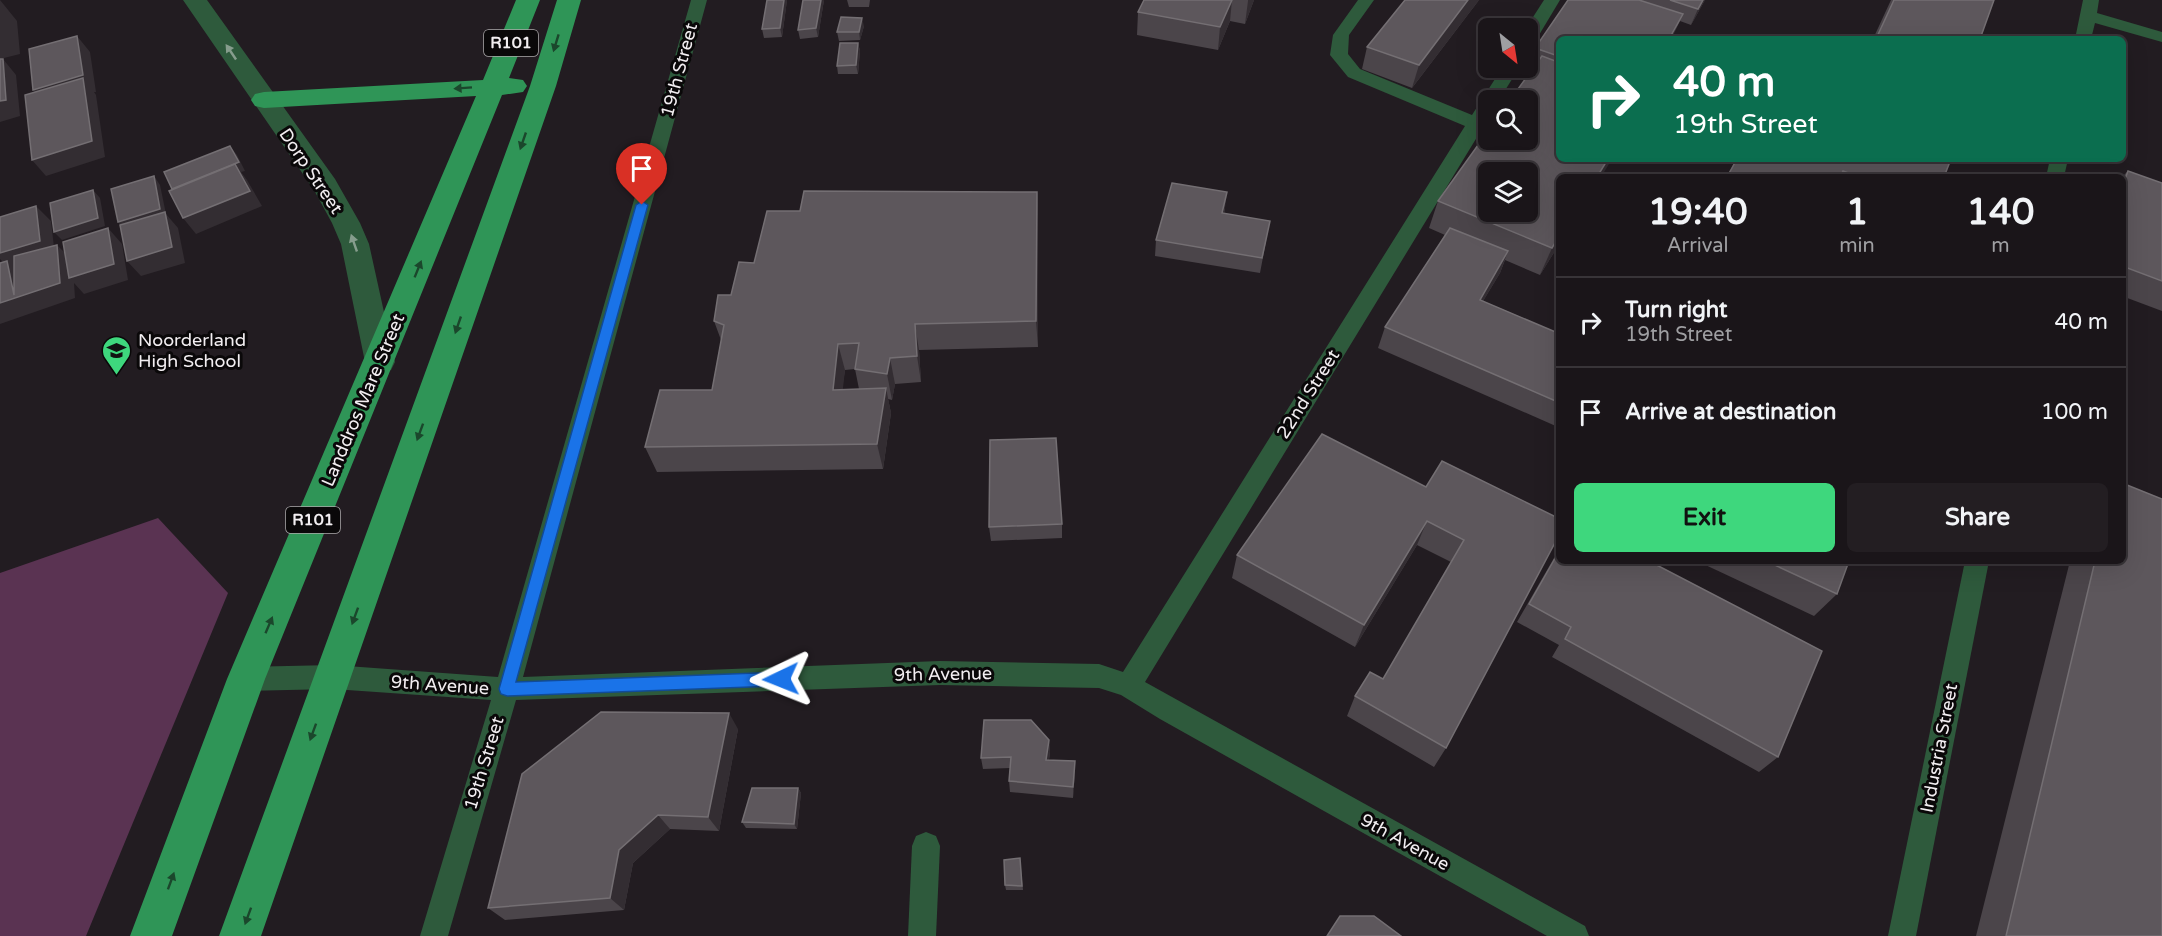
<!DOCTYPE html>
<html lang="en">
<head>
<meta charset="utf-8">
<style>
  :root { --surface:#1a1519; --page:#231e22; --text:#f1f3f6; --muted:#9f9fa2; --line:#383438; --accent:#3ed77d }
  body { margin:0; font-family:"Varela Round",sans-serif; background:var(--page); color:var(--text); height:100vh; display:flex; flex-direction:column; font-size:22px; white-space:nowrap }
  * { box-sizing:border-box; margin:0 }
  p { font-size:20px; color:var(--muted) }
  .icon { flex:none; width:33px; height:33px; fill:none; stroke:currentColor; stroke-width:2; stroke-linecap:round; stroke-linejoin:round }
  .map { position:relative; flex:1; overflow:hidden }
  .details { position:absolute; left:1556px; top:174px; width:570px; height:390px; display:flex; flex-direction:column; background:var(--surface); border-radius:9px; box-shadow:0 6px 24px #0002,0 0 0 2px var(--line) }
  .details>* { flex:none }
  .guide { position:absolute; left:1556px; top:36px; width:570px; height:126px; border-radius:9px; box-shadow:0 6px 24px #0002,0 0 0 2px var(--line); background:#0b6e4f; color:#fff; overflow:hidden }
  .needle { width:39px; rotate:150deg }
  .buttons { position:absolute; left:1478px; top:18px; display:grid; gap:12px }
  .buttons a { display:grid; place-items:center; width:60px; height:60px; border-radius:9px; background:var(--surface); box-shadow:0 6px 24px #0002,0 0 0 2px var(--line); font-size:30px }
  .pin { position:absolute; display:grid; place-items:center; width:51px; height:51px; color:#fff; margin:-62px -26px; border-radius:50% 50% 50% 0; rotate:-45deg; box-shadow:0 0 6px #0007 }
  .pin .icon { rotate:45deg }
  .me { position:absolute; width:66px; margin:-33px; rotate:268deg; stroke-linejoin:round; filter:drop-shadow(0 0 4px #0008) }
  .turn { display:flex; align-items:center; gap:21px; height:126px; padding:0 18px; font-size:27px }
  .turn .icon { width:78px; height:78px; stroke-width:2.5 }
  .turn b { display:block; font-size:42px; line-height:51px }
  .eta { display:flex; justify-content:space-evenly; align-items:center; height:102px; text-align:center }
  .eta b { font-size:36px; font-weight:700; line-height:42px }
  .action { display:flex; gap:12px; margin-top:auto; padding:12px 18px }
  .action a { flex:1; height:69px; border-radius:9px; background:var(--accent); color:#111; font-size:24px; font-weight:700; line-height:69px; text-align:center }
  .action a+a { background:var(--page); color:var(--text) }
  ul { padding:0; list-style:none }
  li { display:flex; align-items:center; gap:18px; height:90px; padding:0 18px; border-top:2px solid var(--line) }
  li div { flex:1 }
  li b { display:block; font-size:22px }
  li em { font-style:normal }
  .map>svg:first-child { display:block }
</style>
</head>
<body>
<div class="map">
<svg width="2162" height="936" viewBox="0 0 2162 936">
  <rect width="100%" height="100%" fill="#221c21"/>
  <path fill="#5a3352" d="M158 518 228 593 86 936H0V573Z"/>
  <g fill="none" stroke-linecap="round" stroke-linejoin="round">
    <g fill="#2e5a3c" fill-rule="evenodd">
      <path d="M691 0H707L523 677 940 661 1099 664 1123 672 1465 126 1348 77 1330 55 1333 35 1358 0H1374L1349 35 1348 54 1360 69 1472 115 1502 68H1519L1499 100H1488V119L1485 124 1145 682 1585 926 1589 936H1547L1160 719 1121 695 1099 688 940 685 516 700 448 936H420L491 700 333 689 246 691 237 687 233 679 237 671 246 667 333 665 498 677Z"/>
      <path d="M1544 0H1560L1533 45 1527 46 1526 28Z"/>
      <path d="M2083 0H2099L2097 13 2162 32V42L2095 23 2091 39H2075Z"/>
      <path d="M2050 159H2068L2064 177H2046Z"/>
      <path d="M1965 561H1989L1916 936H1888Z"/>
      <path d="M926 832 936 836 940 846 936 936H908L912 846 916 836Z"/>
    </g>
    <path fill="#2e5a3c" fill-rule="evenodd" d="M183 0H207L335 179 360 223 369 244 395 362 391 370 380 374 369 370 365 362 341 244 332 223 314 190Z"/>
    <g fill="#2f9557" fill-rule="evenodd">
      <path d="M516 0H540L509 78 523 80 527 86 523 92 502 95 265 679 172 936H130L227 679 476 96 264 108 255 106 251 100 255 94 264 92 483 80Z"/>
      <path d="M557 0H581L556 86 261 936H219L530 86Z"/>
    </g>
  </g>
  <g fill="#4b454a" fill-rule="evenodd">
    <path d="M767 0H787L782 37 764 38 762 29Z"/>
    <path d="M824 0 818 37 800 39 798 30Z"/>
    <path d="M847 0H870L869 7H849Z"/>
    <path d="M1144 0H1254L1245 24 1230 21 1218 50 1137 35 1138 12Z"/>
    <path d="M1479 0 1412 88 1362 69 1367 47Z"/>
    <path d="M1568 0H1705L1691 25 1680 21 1671 39H1558V246L1540 275 1505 260 1500 273 1483 301 1558 333V427L1378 348 1385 327 1445 235 1429 228 1438 201 1531 72 1527 70 1535 48Z"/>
    <path d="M1891 0H1994L1980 39H1873Z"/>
    <path d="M864 26 860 40 839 41 837 32Z"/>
    <path d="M858 43 860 51 858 74H838L837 66Z"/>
    <path d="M1736 159H1951L1944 177H1727Z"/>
    <path d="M2128 171 2162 183V311L2122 296V177Z"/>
    <path d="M1037 192 1038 219V347L919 350 921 382 895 384 892 400 888 399 891 413 883 469 657 472 645 447 712 390 721 340 714 321 731 295 754 263 800 211ZM855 369 859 389H842L845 370Z"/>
    <path d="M1225 208 1224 214 1267 236 1260 273 1155 256 1156 240Z"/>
    <path d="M1426 487 1558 518 1446 748 1434 767 1347 716 1355 696 1383 679 1451 562 1417 545 1355 647 1232 578 1237 555Z"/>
    <path d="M1062 524V538L991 541 989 527Z"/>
    <path d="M1558 551V561L1778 757 1759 772 1552 657 1559 645 1517 622Z"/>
    <path d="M1697 561H1849L1837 594 1814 616Z"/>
    <path d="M2070 561H2122L2162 936H1976Z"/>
    <path d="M738 729 719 831 670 829 633 863 624 910 505 920 488 908Z"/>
    <path d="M1049 740 1050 752 1049 760 1075 761V772L1073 798 1010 792 1009 781 1010 768 983 769 981 758Z"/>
    <path d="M798 788 801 793 797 829 746 828 742 822Z"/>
    <path d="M1020 858 1023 890H1006L1005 885Z"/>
  </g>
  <g fill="#332d32">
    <path d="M0 0 17 21 20 54 0 59Z"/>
    <path d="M784 0H787L782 37 780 28Z"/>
    <path d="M821 0H824L818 37 816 28Z"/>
    <path d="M1232 0 1230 21 1218 50 1220 27Z"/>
    <path d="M1248 0H1254L1245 24 1248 1Z"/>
    <path d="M1468 0H1479L1412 88 1419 65Z"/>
    <path d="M1703 0H1705L1691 25 1698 9Z"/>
    <path d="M1683 14 1671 39H1669Z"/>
    <path d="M862 18 864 26 860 40 859 32Z"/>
    <path d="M77 36 90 52 96 92H94L96 95 105 157 46 176 32 160 47 106 33 90Z"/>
    <path d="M858 43 860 51 858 74 856 65Z"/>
    <path d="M3 59 16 75 20 116 0 122V101Z"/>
    <path d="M230 146 237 155 245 171 241 172 247 180 262 206 196 234 183 218 178 197 172 189Z"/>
    <path d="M1608 159H1612L1601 177H1597Z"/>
    <path d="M154 176 160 185 166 214 178 228 185 263 141 276 127 261 125 231 118 222Z"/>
    <path d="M93 190 100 198 105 226 62 240 54 232Z"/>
    <path d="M1037 192 1038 219V347L1036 321Z"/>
    <path d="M1227 192 1225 208 1220 229 1222 213Z"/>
    <path d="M36 206 51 221 55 256 57 245 72 260 108 228 122 244 128 280 84 294 74 283 75 298 0 324V303L14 295 8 267 0 259V253Z"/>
    <path d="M1558 238V246L1540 275 1552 248Z"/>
    <path d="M1508 251 1500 273 1471 321 1480 300Z"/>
    <path d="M915 324 919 350 921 382 917 356Z"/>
    <path d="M838 344 845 370 840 415 833 390Z"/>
    <path d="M890 358 895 384 892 400 887 374Z"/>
    <path d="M886 388 891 413 883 469 877 444Z"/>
    <path d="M1427 521 1417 545 1355 647 1364 625Z"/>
    <path d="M729 713 738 729 719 831 708 817Z"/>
    <path d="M1049 740 1050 752 1047 771 1046 760Z"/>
    <path d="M1075 761V772L1073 798V787Z"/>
    <path d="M798 788 801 793 797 829 794 824Z"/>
    <path d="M658 815 670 829 633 863 624 910 610 898 619 850Z"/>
  </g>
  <g fill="#5d575c" stroke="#746f73" stroke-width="1.5" fill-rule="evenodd">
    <path d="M767 0H784L780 28 762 29Z"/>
    <path d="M803 0H821L816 28 798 30Z"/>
    <path d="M1144 0H1232L1220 27 1138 12Z"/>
    <path d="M1405 0H1468L1419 65 1367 47Z"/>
    <path d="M1568 0H1639L1683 14 1669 39H1558V56L1535 48Z"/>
    <path d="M1670 0H1703L1698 9Z"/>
    <path d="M1894 0H1994L1980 39H1876Z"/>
    <path d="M841 17 862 18 859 32H837Z"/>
    <path d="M77 36 83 75 33 90 29 49Z"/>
    <path d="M840 43H858L856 65 837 66Z"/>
    <path d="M1542 56 1558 62V159H1608L1597 177H1558V238L1552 248 1438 201 1488 131V140H1527V100H1510ZM1488 172H1527V212H1488Z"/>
    <path d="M0 59H3L6 100 0 101Z"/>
    <path d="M83 78 92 141 32 160 25 95Z"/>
    <path d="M230 146 239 162 172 189 164 172Z"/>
    <path d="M1737 159H1951L1944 177H1859L1843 171 1840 177H1727Z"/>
    <path d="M235 164 250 191 183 218 169 191Z"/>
    <path d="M2128 171 2162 183V281L2122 266V187Z"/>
    <path d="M154 176 160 209 118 222 111 189Z"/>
    <path d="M1172 183 1227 192 1222 213 1270 221 1262 258 1156 240Z"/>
    <path d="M93 190 98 218 54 232 50 203Z"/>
    <path d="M804 191 1037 192 1036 321 915 324 917 356 890 358 887 374 855 369 859 343 838 344 833 390 886 388 877 444 645 447 660 390H712L724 325 714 321 718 295H731L739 262 754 263 767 211H800Z"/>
    <path d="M36 206 40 241 0 253V217Z"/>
    <path d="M165 212 172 247 127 261 120 225Z"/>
    <path d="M108 228 114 264 69 278 63 242Z"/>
    <path d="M1450 228 1508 251 1480 300 1558 333V402L1385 327Z"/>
    <path d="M57 245 60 283 0 303V263L7 261 14 295V256Z"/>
    <path d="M1322 434 1426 487 1442 461 1558 518V537L1446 748 1355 696 1370 672 1383 679 1464 540 1427 521 1364 625 1237 555Z"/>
    <path d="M1056 438 1062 524 989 527 990 440Z"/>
    <path d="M2122 483 2162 499V936H2006L2095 561H2122Z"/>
    <path d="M1558 553V561H1649L1822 651 1778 757 1565 639 1571 627 1529 604Z"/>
    <path d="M1766 561H1849L1837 594Z"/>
    <path d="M601 712 729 713 708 817 658 815 619 850 610 898 488 908 522 774Z"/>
    <path d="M984 720H1031L1049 740 1046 760 1075 761 1073 787 1009 781 1011 757 981 758Z"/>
    <path d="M752 788H798L794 824 742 822Z"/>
    <path d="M1020 858 1022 886 1005 885 1004 860Z"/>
    <path d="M1340 916H1374L1401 936H1327Z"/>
  </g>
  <defs><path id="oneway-solid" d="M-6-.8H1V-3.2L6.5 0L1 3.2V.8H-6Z" transform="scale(1.5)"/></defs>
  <g fill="#1b472c">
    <use href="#oneway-solid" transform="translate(556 43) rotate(107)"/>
    <use href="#oneway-solid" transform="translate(463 88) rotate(176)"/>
    <use href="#oneway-solid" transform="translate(523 141) rotate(109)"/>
    <use href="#oneway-solid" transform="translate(418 269) rotate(-68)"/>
    <use href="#oneway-solid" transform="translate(458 325) rotate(109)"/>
    <use href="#oneway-solid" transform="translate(420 432) rotate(110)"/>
    <use href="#oneway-solid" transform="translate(355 616) rotate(110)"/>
    <use href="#oneway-solid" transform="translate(269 625) rotate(-67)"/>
    <use href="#oneway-solid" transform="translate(313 732) rotate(110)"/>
    <use href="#oneway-solid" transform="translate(171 881) rotate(-70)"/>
    <use href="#oneway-solid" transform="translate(248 916) rotate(110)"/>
  </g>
  <g fill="#869d8d">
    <use href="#oneway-solid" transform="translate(231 52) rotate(-124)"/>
    <use href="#oneway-solid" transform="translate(354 243) rotate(-109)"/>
  </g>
  <path fill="#1a73e8" stroke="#114b97" stroke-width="1.5" d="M642 201 648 205 516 682 781 672 786 674 788 679 786 684 781 686 507 696 501 694 499 689 636 205Z"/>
  <defs>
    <symbol id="school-pin" viewBox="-11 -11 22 30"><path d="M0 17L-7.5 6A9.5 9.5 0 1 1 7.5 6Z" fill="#3ed77d" stroke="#0a0809"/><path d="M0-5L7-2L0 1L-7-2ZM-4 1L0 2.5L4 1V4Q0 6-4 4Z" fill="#111"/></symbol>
  </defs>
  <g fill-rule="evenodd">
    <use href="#school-pin" x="100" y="334" width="33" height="45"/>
  </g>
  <g text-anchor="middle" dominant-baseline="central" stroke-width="6" stroke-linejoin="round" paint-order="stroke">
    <g fill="#0a0809" stroke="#aca9ab" stroke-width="1.5">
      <rect x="484" y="30" width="54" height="26" rx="4.5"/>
      <rect x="286" y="507" width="54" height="26" rx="4.5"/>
    </g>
    <g font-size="16" font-weight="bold" fill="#f2eef1">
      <text x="511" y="43">R101</text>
      <text x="313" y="520">R101</text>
    </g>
    <g font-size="18" fill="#f2eef1" stroke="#0a0809">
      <text transform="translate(679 70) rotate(-75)">19th Street</text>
      <text transform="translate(311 171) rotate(56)">Dorp Street</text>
      <text transform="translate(1308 394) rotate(-58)">22nd Street</text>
      <text transform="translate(363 400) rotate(-67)">Landdros Mare Street</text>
      <text transform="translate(943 674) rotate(-1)">9th Avenue</text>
      <text transform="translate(440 685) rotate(4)">9th Avenue</text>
      <text transform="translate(1939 748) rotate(-79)">Industria Street</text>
      <text transform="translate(484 763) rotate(-73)">19th Street</text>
      <text transform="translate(1405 842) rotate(29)">9th Avenue</text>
    </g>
    <g font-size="18" fill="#f2eef1" stroke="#0a0809" text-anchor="start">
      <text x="138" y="340">Noorderland<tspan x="138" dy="21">High School</tspan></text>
    </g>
  </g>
</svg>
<div class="buttons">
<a><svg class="needle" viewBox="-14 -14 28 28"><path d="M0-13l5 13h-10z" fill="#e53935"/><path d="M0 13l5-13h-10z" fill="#9f9fa2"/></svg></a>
<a><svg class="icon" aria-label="search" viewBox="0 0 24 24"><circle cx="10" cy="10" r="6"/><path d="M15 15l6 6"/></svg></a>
<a><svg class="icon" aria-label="layers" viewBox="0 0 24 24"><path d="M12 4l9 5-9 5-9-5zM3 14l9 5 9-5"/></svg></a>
</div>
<div class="pin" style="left:642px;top:205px;background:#d93025"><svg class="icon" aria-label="arrive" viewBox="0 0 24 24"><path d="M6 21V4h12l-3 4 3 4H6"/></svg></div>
<svg class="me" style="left:781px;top:679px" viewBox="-20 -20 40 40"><path d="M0-17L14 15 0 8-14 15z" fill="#1a73e8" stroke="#fff" stroke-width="4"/></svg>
<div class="guide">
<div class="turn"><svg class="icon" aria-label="right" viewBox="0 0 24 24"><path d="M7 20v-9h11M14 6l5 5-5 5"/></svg><div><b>40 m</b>19th Street</div></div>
</div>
<section class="details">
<div class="eta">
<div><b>19:40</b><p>Arrival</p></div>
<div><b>1</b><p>min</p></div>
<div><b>140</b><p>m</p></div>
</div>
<ul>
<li><svg class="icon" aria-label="right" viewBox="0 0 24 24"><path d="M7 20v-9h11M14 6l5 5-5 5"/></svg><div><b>Turn right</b><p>19th Street</p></div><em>40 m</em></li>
<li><svg class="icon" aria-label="arrive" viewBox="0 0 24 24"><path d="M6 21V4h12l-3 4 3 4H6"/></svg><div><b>Arrive at destination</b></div><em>100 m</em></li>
</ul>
<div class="action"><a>Exit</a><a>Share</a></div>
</section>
</div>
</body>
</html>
